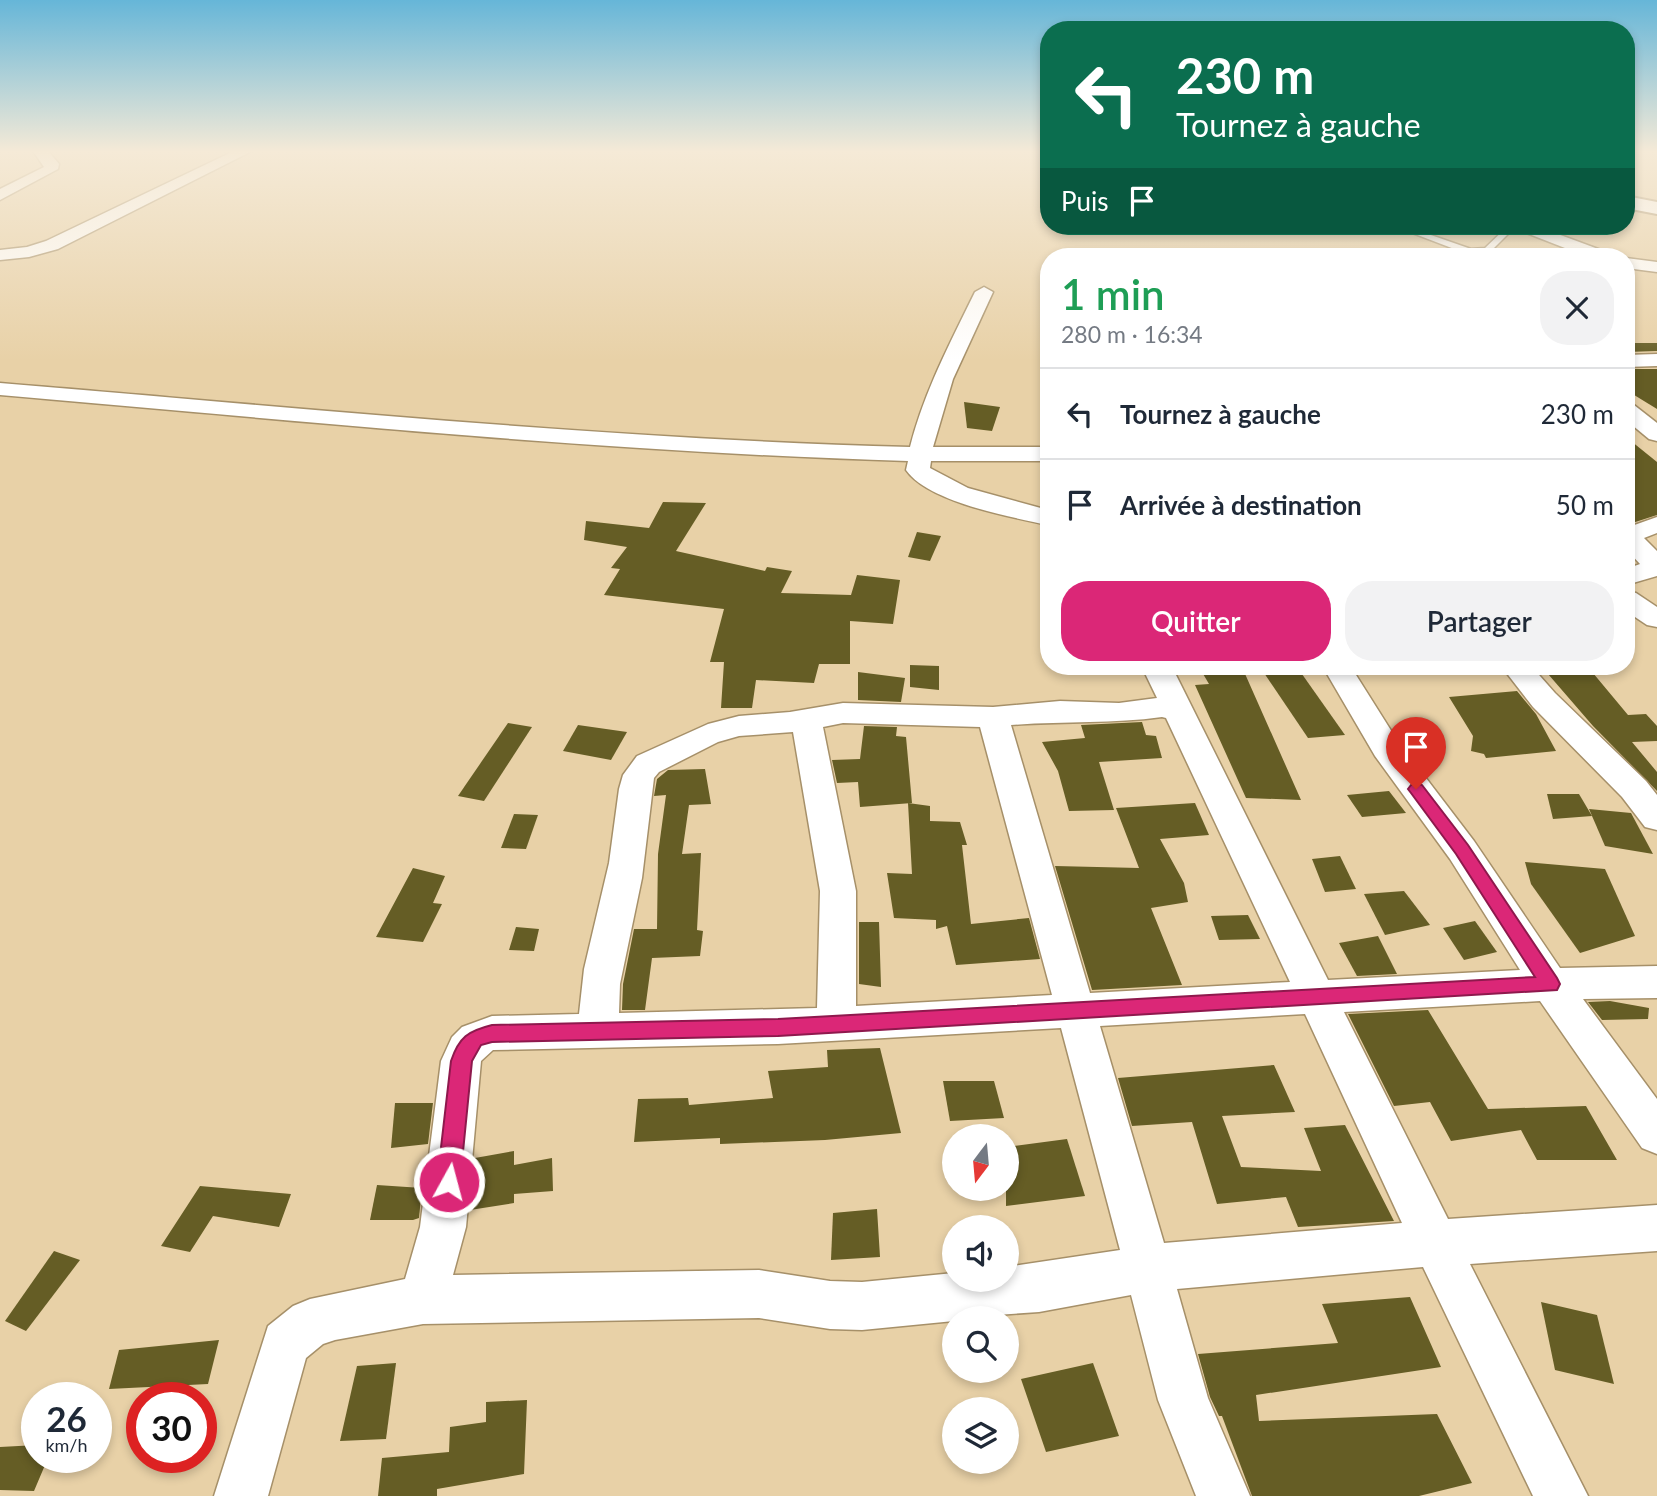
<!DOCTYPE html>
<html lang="fr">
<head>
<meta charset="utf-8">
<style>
  :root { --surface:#fff; --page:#f2f2f3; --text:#1f2937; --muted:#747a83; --line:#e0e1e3; --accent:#db2777 }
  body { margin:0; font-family:Lato,sans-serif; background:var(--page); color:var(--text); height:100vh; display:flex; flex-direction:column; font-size:26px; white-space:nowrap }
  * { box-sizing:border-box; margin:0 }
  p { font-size:23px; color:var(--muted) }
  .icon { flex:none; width:38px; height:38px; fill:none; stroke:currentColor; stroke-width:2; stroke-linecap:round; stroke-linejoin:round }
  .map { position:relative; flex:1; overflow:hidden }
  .panel { position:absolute; left:1040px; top:248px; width:595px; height:427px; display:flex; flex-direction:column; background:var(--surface); border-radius:28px; box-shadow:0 4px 10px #0003 }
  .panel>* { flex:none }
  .hud { position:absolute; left:1040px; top:21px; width:595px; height:214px; border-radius:28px; box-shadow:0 4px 10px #0003; background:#0b6e4f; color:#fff; overflow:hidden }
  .needle { width:46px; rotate:196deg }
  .fabs { position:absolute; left:942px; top:1124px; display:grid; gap:14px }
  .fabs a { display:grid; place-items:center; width:77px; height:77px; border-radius:50%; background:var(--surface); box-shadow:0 4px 10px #0003; font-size:35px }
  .speed { position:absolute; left:21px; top:1382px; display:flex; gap:14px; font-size:35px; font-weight:700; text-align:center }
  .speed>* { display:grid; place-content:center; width:91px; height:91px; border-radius:50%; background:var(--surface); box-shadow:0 4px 10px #0003; line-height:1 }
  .speed small { font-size:18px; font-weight:400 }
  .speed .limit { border:10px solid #d22; background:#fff; color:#111 }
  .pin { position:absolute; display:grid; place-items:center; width:60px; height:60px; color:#fff; margin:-72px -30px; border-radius:50% 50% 50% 0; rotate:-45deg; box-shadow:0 0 7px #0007 }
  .pin .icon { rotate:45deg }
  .me { position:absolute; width:77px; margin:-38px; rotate:7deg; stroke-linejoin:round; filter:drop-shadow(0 0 5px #0008) }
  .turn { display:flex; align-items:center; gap:24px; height:147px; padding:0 21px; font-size:32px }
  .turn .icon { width:91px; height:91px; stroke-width:2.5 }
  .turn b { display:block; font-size:49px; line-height:60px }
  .then { display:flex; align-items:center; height:66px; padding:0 21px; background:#0003; gap:14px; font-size:26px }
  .round { display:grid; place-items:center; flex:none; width:74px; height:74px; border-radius:28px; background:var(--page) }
  .head { display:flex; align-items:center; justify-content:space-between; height:119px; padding:0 21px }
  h1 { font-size:42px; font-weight:600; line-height:52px; color:#1e9e55 }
  .button { display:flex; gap:14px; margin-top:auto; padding:14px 21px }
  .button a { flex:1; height:80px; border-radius:28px; background:var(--accent); color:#fff; font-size:28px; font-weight:600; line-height:80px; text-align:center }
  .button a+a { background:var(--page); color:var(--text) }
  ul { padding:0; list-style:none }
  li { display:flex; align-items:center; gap:21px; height:91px; padding:0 21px; border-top:2px solid var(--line) }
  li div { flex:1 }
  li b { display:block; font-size:26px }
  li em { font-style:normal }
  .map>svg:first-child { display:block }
</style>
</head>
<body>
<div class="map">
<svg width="1657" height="1496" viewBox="0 0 1657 1496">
  <rect width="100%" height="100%" fill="#e8d1a7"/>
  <g fill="#655d25">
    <path d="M1626 343H1657V351L1626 352Z"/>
    <path d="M1626 369H1657V409L1626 390Z"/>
    <path d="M964 402 1000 407 992 431 967 428Z"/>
    <path d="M1626 437 1657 462V515L1626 525Z"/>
    <path d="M663 502 706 503 676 551 765 571 767 567 792 571 781 593 851 595 857 575 900 580 893 624 850 621V664H819L814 683 756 680 752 708H721L724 662H710L724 609 604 595 620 569 611 568 627 547 584 540 586 521 649 528Z"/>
    <path d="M917 532 941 536 930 561 908 557Z"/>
    <path d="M910 665 939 666V690L910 687Z"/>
    <path d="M1199 667H1242L1301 800 1246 798 1195 685 1209 684Z"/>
    <path d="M1260 667H1297L1345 735 1308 738Z"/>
    <path d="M1542 667H1588L1628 715 1646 714 1657 726V741L1632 742 1657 772V791L1593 726Z"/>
    <path d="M858 672 905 678 901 702 858 700Z"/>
    <path d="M1517 691 1536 714 1556 751 1486 758 1484 754 1471 751 1473 736 1449 697Z"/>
    <path d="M1142 722 1146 735 1156 736 1162 758 1099 762 1114 810 1069 811 1058 771 1042 742 1085 738 1081 725Z"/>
    <path d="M508 723 532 727 484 801 458 796Z"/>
    <path d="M578 725 627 732 611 760 563 751Z"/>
    <path d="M864 726 897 727 896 736 906 737 912 803 860 807 858 782 837 783 832 760 860 759Z"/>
    <path d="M705 769 711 804 689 805 682 854 701 853 697 930 703 931 700 956 652 958 645 1010H622L623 984 634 929H657L658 854 666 795 654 796 657 779 668 770Z"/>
    <path d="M1389 791 1406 813 1362 817 1347 795Z"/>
    <path d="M1547 794H1579L1592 816 1553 819Z"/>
    <path d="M908 803 930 806V821L960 822 967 845H962L971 924 1029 918 1040 959 956 965 947 926 936 929V920L894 918 887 873 912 874Z"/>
    <path d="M1195 803 1209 835 1160 839 1184 883 1188 902 1151 908 1182 985 1092 990 1055 866 1139 868 1116 808Z"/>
    <path d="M1589 809 1631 813 1653 854 1605 846Z"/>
    <path d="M514 814 538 815 526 849 501 848Z"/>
    <path d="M1340 856 1356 889 1325 892 1312 859Z"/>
    <path d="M1525 862 1605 869 1635 936 1580 953 1531 884Z"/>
    <path d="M413 868 445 876 433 903 442 904 423 942 376 937Z"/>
    <path d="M1404 891 1430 925 1385 935 1364 894Z"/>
    <path d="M1248 915 1260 939 1219 940 1211 916Z"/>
    <path d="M1475 921 1497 952 1464 960 1443 928Z"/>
    <path d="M859 922H879L881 987 859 984Z"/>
    <path d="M516 927 539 929 534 951 509 950Z"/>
    <path d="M1378 936 1397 974 1357 976 1339 943Z"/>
    <path d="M1610 1001 1649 1008 1648 1019 1602 1020 1588 1002Z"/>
    <path d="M1428 1010 1488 1109 1586 1106 1617 1160H1537L1521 1130 1451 1141 1430 1102 1394 1106 1348 1014Z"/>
    <path d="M880 1048 901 1133 825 1140 720 1144V1138L634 1142 638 1099 688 1098 689 1105 773 1098 768 1071 828 1067 827 1050Z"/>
    <path d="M1274 1065 1295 1112 1222 1116 1241 1167 1321 1171 1304 1128 1345 1125 1394 1221 1298 1227 1286 1197 1217 1204 1192 1122 1132 1126 1118 1078Z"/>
    <path d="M943 1081H994L1004 1118 950 1121Z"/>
    <path d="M395 1103H433L428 1144 391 1148Z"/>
    <path d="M1067 1139 1085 1196 1006 1206V1147Z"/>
    <path d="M514 1151V1165L552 1158 553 1191 514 1194V1203L470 1210 475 1158Z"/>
    <path d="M377 1185 422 1188 419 1218 413 1220H370Z"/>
    <path d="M200 1186 291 1194 279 1227 213 1216 190 1252 161 1246Z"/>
    <path d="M877 1209 880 1257 831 1260 833 1213Z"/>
    <path d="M54 1251 80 1260 26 1331 5 1321Z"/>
    <path d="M1410 1297 1441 1367 1256 1395 1259 1421 1437 1414 1472 1483 1419 1496H1252L1222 1416H1219L1210 1397 1198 1354 1338 1343 1322 1304Z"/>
    <path d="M1541 1302 1597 1315 1614 1384 1555 1370Z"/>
    <path d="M219 1340 208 1384 109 1389 119 1350Z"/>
    <path d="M396 1363 386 1439 340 1441 357 1366Z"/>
    <path d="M1093 1363 1119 1436 1046 1452 1021 1379Z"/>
    <path d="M527 1400 524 1474 437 1489V1496H378L382 1458 449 1452 450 1427 486 1422V1402Z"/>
    <path d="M37 1445V1458H48L34 1491 0 1490V1447Z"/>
  </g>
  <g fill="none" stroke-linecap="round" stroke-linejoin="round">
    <defs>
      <g id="service">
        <path d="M1309 226H1323L1312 229Z"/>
        <path d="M1394 226H1405L1471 249 1485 248 1508 226H1516L1490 252 1470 255Z"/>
      </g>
      <g id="minor">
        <path d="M33 151H48L59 164 58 169 0 200V189L44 167Z"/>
        <path d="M234 151H252L58 249 29 257 0 260V250L27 247 46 241Z"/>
        <path d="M1514 226H1536L1609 253 1611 257H1588L1516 229Z"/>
        <path d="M1626 258 1657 262V272L1626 268Z"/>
        <path d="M984 287 993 292 953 379 933 447H1048V461H931L930 468 968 488 1048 510V525C1011 517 928 502 906 470L908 461C604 452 303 421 0 395V383C303 408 606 439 910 447 924 392 950 343 975 292Z"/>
        <path d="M1657 354V366L1626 367V355Z"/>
        <path d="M1626 404 1634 405 1657 423V441L1649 439 1626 420Z"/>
        <path d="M1657 517V533L1644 538 1657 551V576L1626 585V569L1640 564 1626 549V528Z"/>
        <path d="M1626 591 1636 593 1657 607V627L1647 625 1626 611Z"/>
        <path d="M1142 667H1172L1328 980 1520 970 1450 859 1375 756 1323 667H1351L1397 740 1474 841 1560 968 1657 966V998L1583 999 1657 1099V1154L1642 1148 1540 1001 1344 1012 1448 1219 1657 1205V1251L1470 1264 1588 1496H1533L1423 1267 1177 1289 1208 1398 1250 1496H1196L1158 1400 1131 1295 1039 1312 954 1318V1321L862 1330 830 1329 759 1318 423 1324 335 1340 323 1344 306 1358 268 1496H214L268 1326 293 1306 310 1299 405 1279 420 1227 441 1061 452 1037 462 1027 492 1016 579 1014 584 969 609 863 619 789 623 775 637 756 708 724 739 716 790 712 843 703 993 707 1060 701 1119 703 1157 698ZM1162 717 1166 718 1290 982 1090 993 1011 725C1062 721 1112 724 1162 717ZM843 723 980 727 1052 995 856 1006V891L823 727ZM793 732 820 891 817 1008 619 1013 620 984 642 878 654 778 659 772 718 742 739 736ZM1305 1014 1402 1223 1164 1243 1100 1026ZM1061 1028 1120 1250 1006 1267V1279H954V1273L862 1282 830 1281 759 1270 453 1275 466 1227 481 1061 493 1050 778 1044Z"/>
        <path d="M1502 667H1532L1555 693 1646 781 1657 795V830L1645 827 1622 797 1533 707Z"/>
      </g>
      <path id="trunk" d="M1626 196 1657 202V214L1626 208Z"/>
    </defs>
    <use href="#service" stroke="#a69069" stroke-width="3"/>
    <use href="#minor" stroke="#a69069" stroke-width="3"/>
    <use href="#trunk" stroke="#a69069" stroke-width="4"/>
    <use href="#service" fill="#fff" fill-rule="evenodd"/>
    <use href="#minor" fill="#fff" fill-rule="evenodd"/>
    <use href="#trunk" fill="#fff" fill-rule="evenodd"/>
  </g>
  <linearGradient id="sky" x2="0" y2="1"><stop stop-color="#66b6d8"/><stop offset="0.42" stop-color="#f5ead7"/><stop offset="1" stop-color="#f5ead7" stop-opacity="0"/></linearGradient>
  <rect width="1657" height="361" fill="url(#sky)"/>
  <path fill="#db2777" stroke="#8e194d" stroke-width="2" d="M1416 783 1422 785 1468 845 1557 978 1560 984 1557 990 778 1036 492 1042 481 1045 472 1061 460 1182 456 1190 449 1193 441 1190 437 1182 451 1061C459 1037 468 1031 492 1025L778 1019 1535 977 1456 854 1411 793 1408 789 1411 785Z"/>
</svg>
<div class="fabs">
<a><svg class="needle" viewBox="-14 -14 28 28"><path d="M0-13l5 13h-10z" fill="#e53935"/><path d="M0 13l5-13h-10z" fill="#747a83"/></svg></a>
<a><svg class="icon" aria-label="sound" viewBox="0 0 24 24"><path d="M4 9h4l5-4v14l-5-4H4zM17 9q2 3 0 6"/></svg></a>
<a><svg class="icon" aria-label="search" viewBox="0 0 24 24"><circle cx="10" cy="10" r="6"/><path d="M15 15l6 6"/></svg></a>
<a><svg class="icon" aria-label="layers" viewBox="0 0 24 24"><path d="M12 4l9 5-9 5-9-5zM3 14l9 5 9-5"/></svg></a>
</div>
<div class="speed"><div>26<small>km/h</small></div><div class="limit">30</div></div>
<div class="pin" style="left:1416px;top:789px;background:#d93025"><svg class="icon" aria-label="arrive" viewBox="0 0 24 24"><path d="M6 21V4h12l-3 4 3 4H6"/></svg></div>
<svg class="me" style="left:449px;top:1182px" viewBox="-20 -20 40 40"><circle r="17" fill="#db2777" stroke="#fff" stroke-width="3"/><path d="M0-11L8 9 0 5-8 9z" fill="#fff"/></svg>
<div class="hud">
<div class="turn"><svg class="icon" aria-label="left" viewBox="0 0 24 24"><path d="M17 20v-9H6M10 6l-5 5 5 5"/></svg><div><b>230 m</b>Tournez à gauche</div></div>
<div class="then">Puis<svg class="icon" aria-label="arrive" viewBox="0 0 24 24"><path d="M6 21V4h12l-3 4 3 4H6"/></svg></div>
</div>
<section class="panel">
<div class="head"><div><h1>1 min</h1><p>280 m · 16:34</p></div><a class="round"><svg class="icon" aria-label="close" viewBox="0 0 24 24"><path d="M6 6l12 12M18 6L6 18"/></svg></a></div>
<ul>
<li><svg class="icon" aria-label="left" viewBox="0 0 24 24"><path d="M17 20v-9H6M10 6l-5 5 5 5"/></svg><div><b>Tournez à gauche</b></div><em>230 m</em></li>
<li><svg class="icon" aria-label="arrive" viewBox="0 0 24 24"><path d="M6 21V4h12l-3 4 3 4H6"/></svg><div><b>Arrivée à destination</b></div><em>50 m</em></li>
</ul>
<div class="button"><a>Quitter</a><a>Partager</a></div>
</section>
</div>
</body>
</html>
